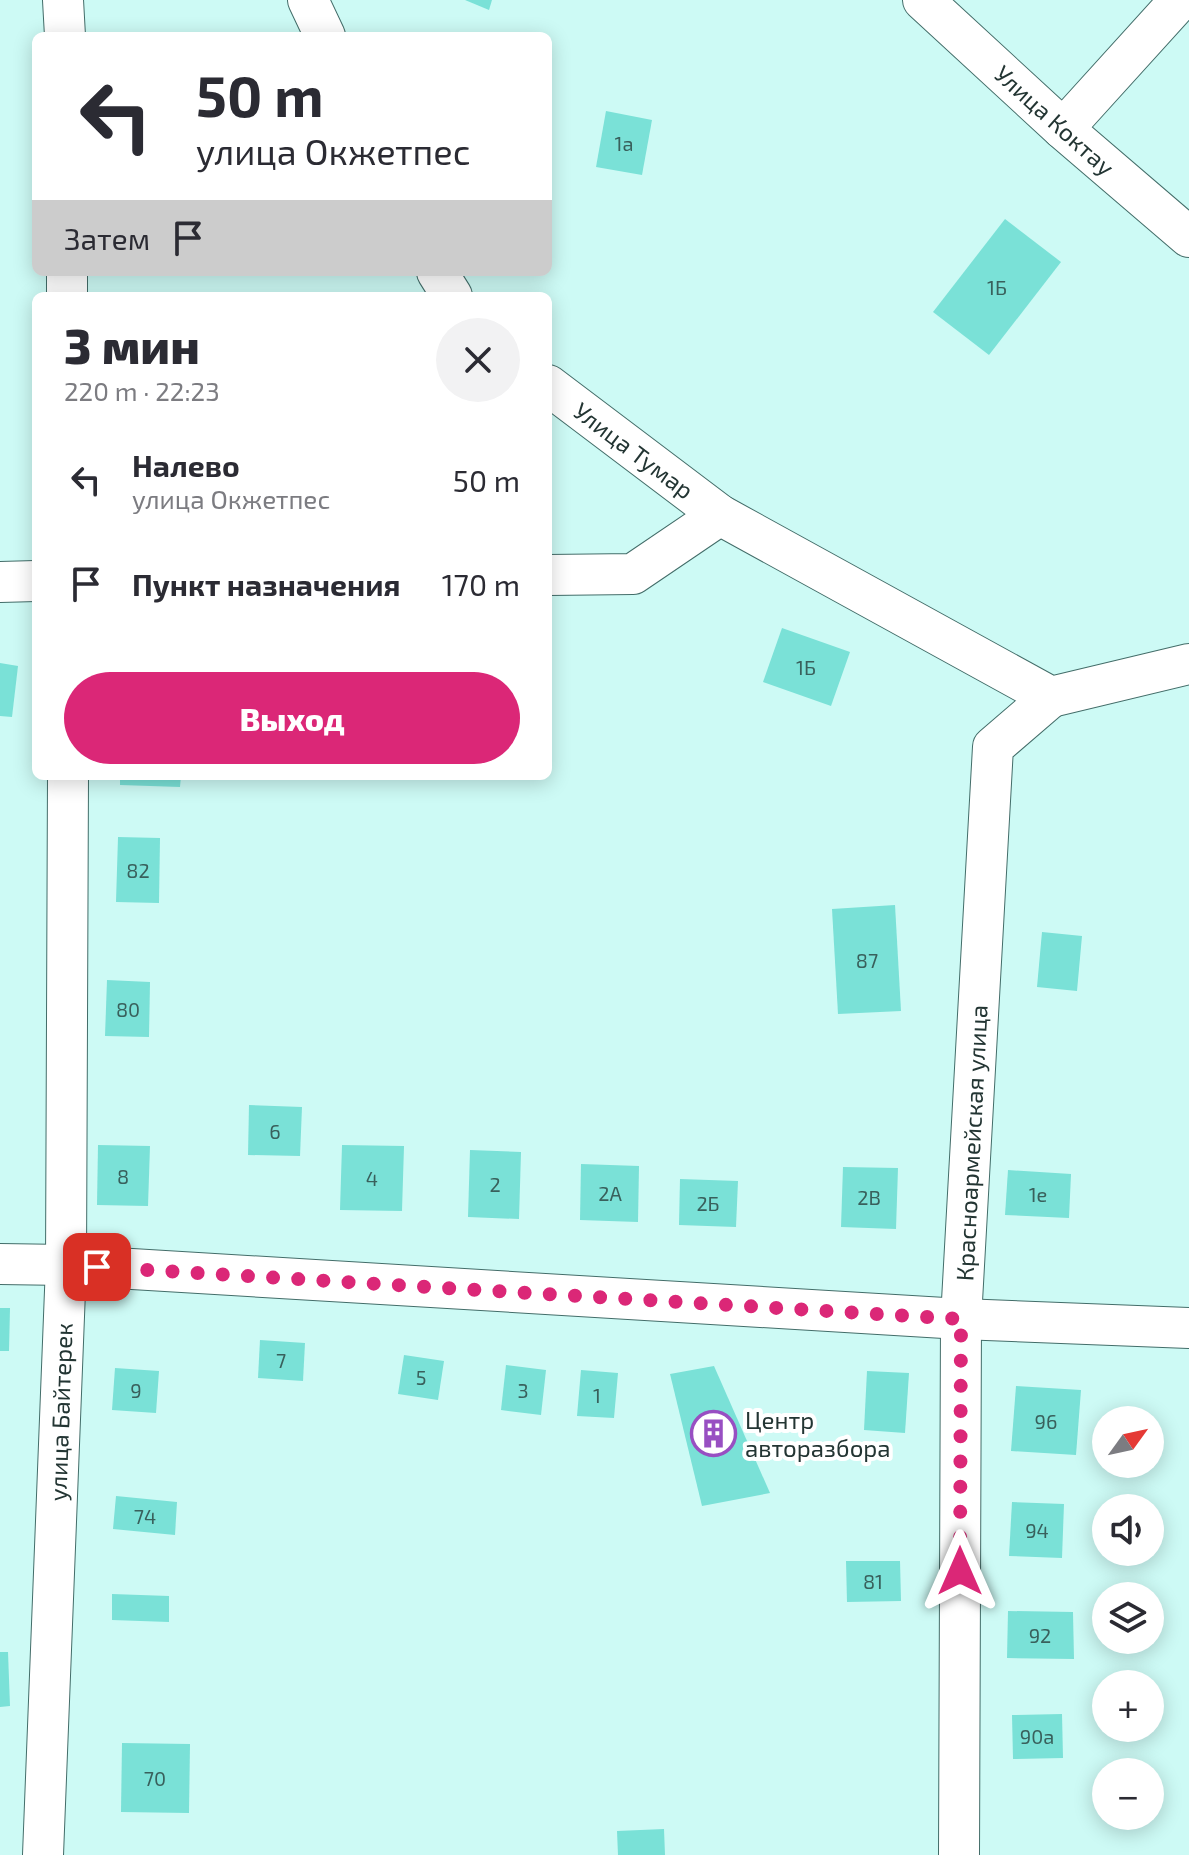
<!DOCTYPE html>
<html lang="ru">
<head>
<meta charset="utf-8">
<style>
  :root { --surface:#fff; --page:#f2f2f3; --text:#2b2b33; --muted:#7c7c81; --accent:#db2777 }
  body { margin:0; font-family:"Exo 2",sans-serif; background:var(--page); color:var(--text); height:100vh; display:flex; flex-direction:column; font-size:30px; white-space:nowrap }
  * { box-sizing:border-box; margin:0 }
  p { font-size:26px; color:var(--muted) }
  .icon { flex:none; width:44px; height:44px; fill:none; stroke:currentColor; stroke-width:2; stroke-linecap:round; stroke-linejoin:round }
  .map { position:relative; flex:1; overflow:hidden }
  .details { position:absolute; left:32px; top:292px; width:520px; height:488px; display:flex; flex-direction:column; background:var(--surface); border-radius:12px; box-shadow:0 4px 20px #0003 }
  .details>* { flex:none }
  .top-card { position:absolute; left:32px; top:32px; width:520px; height:244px; border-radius:12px; box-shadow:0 4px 20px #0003; background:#fff; color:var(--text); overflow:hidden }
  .needle { width:52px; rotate:57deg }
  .buttons { position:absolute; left:1092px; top:1406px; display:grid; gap:16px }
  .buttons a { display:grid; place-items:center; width:72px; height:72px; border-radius:50%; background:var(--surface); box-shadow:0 4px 20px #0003; font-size:40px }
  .pin { position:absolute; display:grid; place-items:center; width:68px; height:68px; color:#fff; margin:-34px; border-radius:16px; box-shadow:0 4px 12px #0006 }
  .me { position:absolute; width:88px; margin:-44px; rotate:0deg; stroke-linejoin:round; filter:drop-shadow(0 0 6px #0008) }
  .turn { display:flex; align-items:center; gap:28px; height:168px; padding:0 32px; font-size:36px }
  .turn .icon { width:104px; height:104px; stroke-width:2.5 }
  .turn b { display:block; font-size:56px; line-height:68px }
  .then { display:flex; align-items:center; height:76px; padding:0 32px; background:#0003; gap:16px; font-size:30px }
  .round { display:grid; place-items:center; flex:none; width:84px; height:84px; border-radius:42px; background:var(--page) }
  .overview { display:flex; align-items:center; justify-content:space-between; height:136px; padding:0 32px }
  h1 { font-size:48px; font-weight:800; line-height:60px }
  .button { display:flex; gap:16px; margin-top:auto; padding:16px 32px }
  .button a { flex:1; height:92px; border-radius:48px; background:var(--accent); color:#fff; font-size:32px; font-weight:800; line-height:92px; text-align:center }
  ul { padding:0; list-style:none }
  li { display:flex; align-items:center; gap:24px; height:104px; padding:0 32px }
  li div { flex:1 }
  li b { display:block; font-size:30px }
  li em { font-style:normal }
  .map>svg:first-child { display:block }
</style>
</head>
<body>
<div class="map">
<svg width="1189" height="1855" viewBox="0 0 1189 1855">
  <rect width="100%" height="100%" fill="#cdfaf5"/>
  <g fill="#7ae1d7">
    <path d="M465 0H492L489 10Z"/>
    <path d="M606 111 652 120 642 175 596 167Z"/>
    <path d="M1005 219 1061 262 989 355 933 312Z"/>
    <path d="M782 628 850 652 831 706 763 682Z"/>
    <path d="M0 663 18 666 12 717 0 716Z"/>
    <path d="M120 776H181L180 787 120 785Z"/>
    <path d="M118 837 160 838 159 903 116 902Z"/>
    <path d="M895 905 901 1011 838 1014 832 909Z"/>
    <path d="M1042 932 1082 936 1077 991 1037 987Z"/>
    <path d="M107 980 150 982 149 1037 105 1036Z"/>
    <path d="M249 1105 302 1107 300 1156 248 1155Z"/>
    <path d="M98 1145 150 1146 148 1206 97 1205Z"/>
    <path d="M342 1145 404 1146 402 1211 340 1210Z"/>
    <path d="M470 1150 521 1152 519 1219 468 1217Z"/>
    <path d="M581 1164 639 1166 638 1222 580 1220Z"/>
    <path d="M843 1167 898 1168 896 1229 841 1227Z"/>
    <path d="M1008 1170 1071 1174 1069 1218 1005 1215Z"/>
    <path d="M680 1179 738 1181 736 1227 679 1225Z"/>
    <path d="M0 1308H10L9 1351H0Z"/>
    <path d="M260 1340 305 1343 303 1381 258 1378Z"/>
    <path d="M404 1355 444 1361 438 1400 398 1394Z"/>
    <path d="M506 1365 546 1370 541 1415 501 1410Z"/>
    <path d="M714 1366 770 1493 702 1506 670 1374Z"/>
    <path d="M115 1368 159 1371 156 1413 112 1410Z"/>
    <path d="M581 1370 618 1373 614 1418 577 1416Z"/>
    <path d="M867 1371 909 1373 905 1433 864 1430Z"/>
    <path d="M1016 1386 1081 1390 1076 1455 1011 1451Z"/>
    <path d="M116 1496 177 1502 175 1535 113 1529Z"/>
    <path d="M1012 1502 1064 1504 1062 1558 1009 1556Z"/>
    <path d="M846 1561H900L901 1601 847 1602Z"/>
    <path d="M112 1594 169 1596V1622L112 1620Z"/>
    <path d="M1008 1611 1073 1612 1074 1659 1007 1658Z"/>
    <path d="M0 1652H8L10 1706 0 1707Z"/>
    <path d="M1062 1714 1063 1758 1013 1759 1012 1715Z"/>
    <path d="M122 1743 190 1744 189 1813 121 1812Z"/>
    <path d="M664 1829 665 1855H618L617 1831Z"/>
  </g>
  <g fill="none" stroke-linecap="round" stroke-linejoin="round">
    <defs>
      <g id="minor">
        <path d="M63 0 65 36"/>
        <path d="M308 0 325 36"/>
        <path d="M923 0 1063 129 1189 237"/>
        <path d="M1063 129 1180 0"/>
        <path d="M67 272V296"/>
        <path d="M437 272 452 296"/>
        <path d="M548 385 720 515 1051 697 1189 664"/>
        <path d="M548 575 633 574 720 515"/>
        <path d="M0 582 36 581"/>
        <path d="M0 1264 66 1265 961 1319 1189 1328"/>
        <path d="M43 1855 66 1265 68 776"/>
        <path d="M959 1855 961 1319 993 747 1051 697"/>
      </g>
    </defs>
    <use href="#minor" stroke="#436d69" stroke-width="42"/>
    <use href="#minor" stroke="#fff" stroke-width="40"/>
  </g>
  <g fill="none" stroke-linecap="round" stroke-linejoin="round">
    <path stroke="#db2777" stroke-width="14" stroke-dasharray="0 25.2" d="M97 1267 961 1319 960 1571"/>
  </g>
  <defs>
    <symbol id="building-ring" viewBox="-11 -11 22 22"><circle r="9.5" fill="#fff" stroke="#984fc2" stroke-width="1.5"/><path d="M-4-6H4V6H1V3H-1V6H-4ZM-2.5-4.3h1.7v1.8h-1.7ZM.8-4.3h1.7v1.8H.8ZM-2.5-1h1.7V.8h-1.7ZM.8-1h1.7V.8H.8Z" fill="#984fc2"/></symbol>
  </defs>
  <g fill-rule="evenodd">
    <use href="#building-ring" x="688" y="1408" width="51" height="51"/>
  </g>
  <g text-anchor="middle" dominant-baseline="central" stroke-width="8" stroke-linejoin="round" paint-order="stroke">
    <g font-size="20" fill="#39605c">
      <text x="624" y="143">1а</text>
      <text x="997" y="287">1Б</text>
      <text x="806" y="667">1Б</text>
      <text x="138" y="870">82</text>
      <text x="867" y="960">87</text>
      <text x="128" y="1009">80</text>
      <text x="275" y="1131">6</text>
      <text x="123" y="1176">8</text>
      <text x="372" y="1178">4</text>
      <text x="495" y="1184">2</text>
      <text x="610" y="1193">2А</text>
      <text x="1038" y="1194">1e</text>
      <text x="869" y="1197">2В</text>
      <text x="708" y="1203">2Б</text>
      <text x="281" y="1360">7</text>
      <text x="421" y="1377">5</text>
      <text x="136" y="1390">9</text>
      <text x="523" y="1390">3</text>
      <text x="597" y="1395">1</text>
      <text x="1046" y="1421">96</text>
      <text x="145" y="1516">74</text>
      <text x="1037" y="1530">94</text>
      <text x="873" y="1581">81</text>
      <text x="1040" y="1635">92</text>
      <text x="1037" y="1736">90а</text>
      <text x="155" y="1778">70</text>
    </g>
    <g font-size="24" fill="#233533" stroke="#fff">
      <text transform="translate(1055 120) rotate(42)">Улица Коктау</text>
      <text transform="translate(634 450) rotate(37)">Улица Тумар</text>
      <text transform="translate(971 1143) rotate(-87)">Красноармейская улица</text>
      <text transform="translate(60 1412) rotate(-88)">улица Байтерек</text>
    </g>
    <g font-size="24" fill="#233533" stroke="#fff" text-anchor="start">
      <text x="745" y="1419">Центр<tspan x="745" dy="28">авторазбора</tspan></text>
    </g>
  </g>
</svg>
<div class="buttons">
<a><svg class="needle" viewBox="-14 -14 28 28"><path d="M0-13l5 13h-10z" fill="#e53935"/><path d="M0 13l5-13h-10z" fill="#7c7c81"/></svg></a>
<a><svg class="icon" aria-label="sound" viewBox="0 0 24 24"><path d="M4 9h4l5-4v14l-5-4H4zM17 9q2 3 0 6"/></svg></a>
<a><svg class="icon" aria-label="layers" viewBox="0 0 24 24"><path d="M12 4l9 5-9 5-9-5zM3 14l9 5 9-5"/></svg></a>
<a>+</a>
<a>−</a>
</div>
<div class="pin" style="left:97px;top:1267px;background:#d93025"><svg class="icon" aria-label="arrive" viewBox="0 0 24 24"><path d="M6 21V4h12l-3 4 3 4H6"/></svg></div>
<svg class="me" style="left:960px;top:1571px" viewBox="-20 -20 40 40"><path d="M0-17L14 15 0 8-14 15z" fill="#db2777" stroke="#fff" stroke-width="4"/></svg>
<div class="top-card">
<div class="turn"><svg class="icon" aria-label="left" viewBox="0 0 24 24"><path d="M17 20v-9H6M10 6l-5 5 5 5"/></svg><div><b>50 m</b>улица Окжетпес</div></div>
<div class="then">Затем<svg class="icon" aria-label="arrive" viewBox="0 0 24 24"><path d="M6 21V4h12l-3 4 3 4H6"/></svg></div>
</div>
<section class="details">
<div class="overview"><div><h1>3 мин</h1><p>220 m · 22:23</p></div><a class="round"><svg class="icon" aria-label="close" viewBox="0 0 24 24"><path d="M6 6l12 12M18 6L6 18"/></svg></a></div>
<ul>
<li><svg class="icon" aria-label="left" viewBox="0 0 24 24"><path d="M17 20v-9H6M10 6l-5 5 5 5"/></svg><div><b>Налево</b><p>улица Окжетпес</p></div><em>50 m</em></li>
<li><svg class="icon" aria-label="arrive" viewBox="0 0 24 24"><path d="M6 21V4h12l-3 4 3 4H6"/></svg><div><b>Пункт назначения</b></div><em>170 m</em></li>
</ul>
<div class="button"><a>Выход</a></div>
</section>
</div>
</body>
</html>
